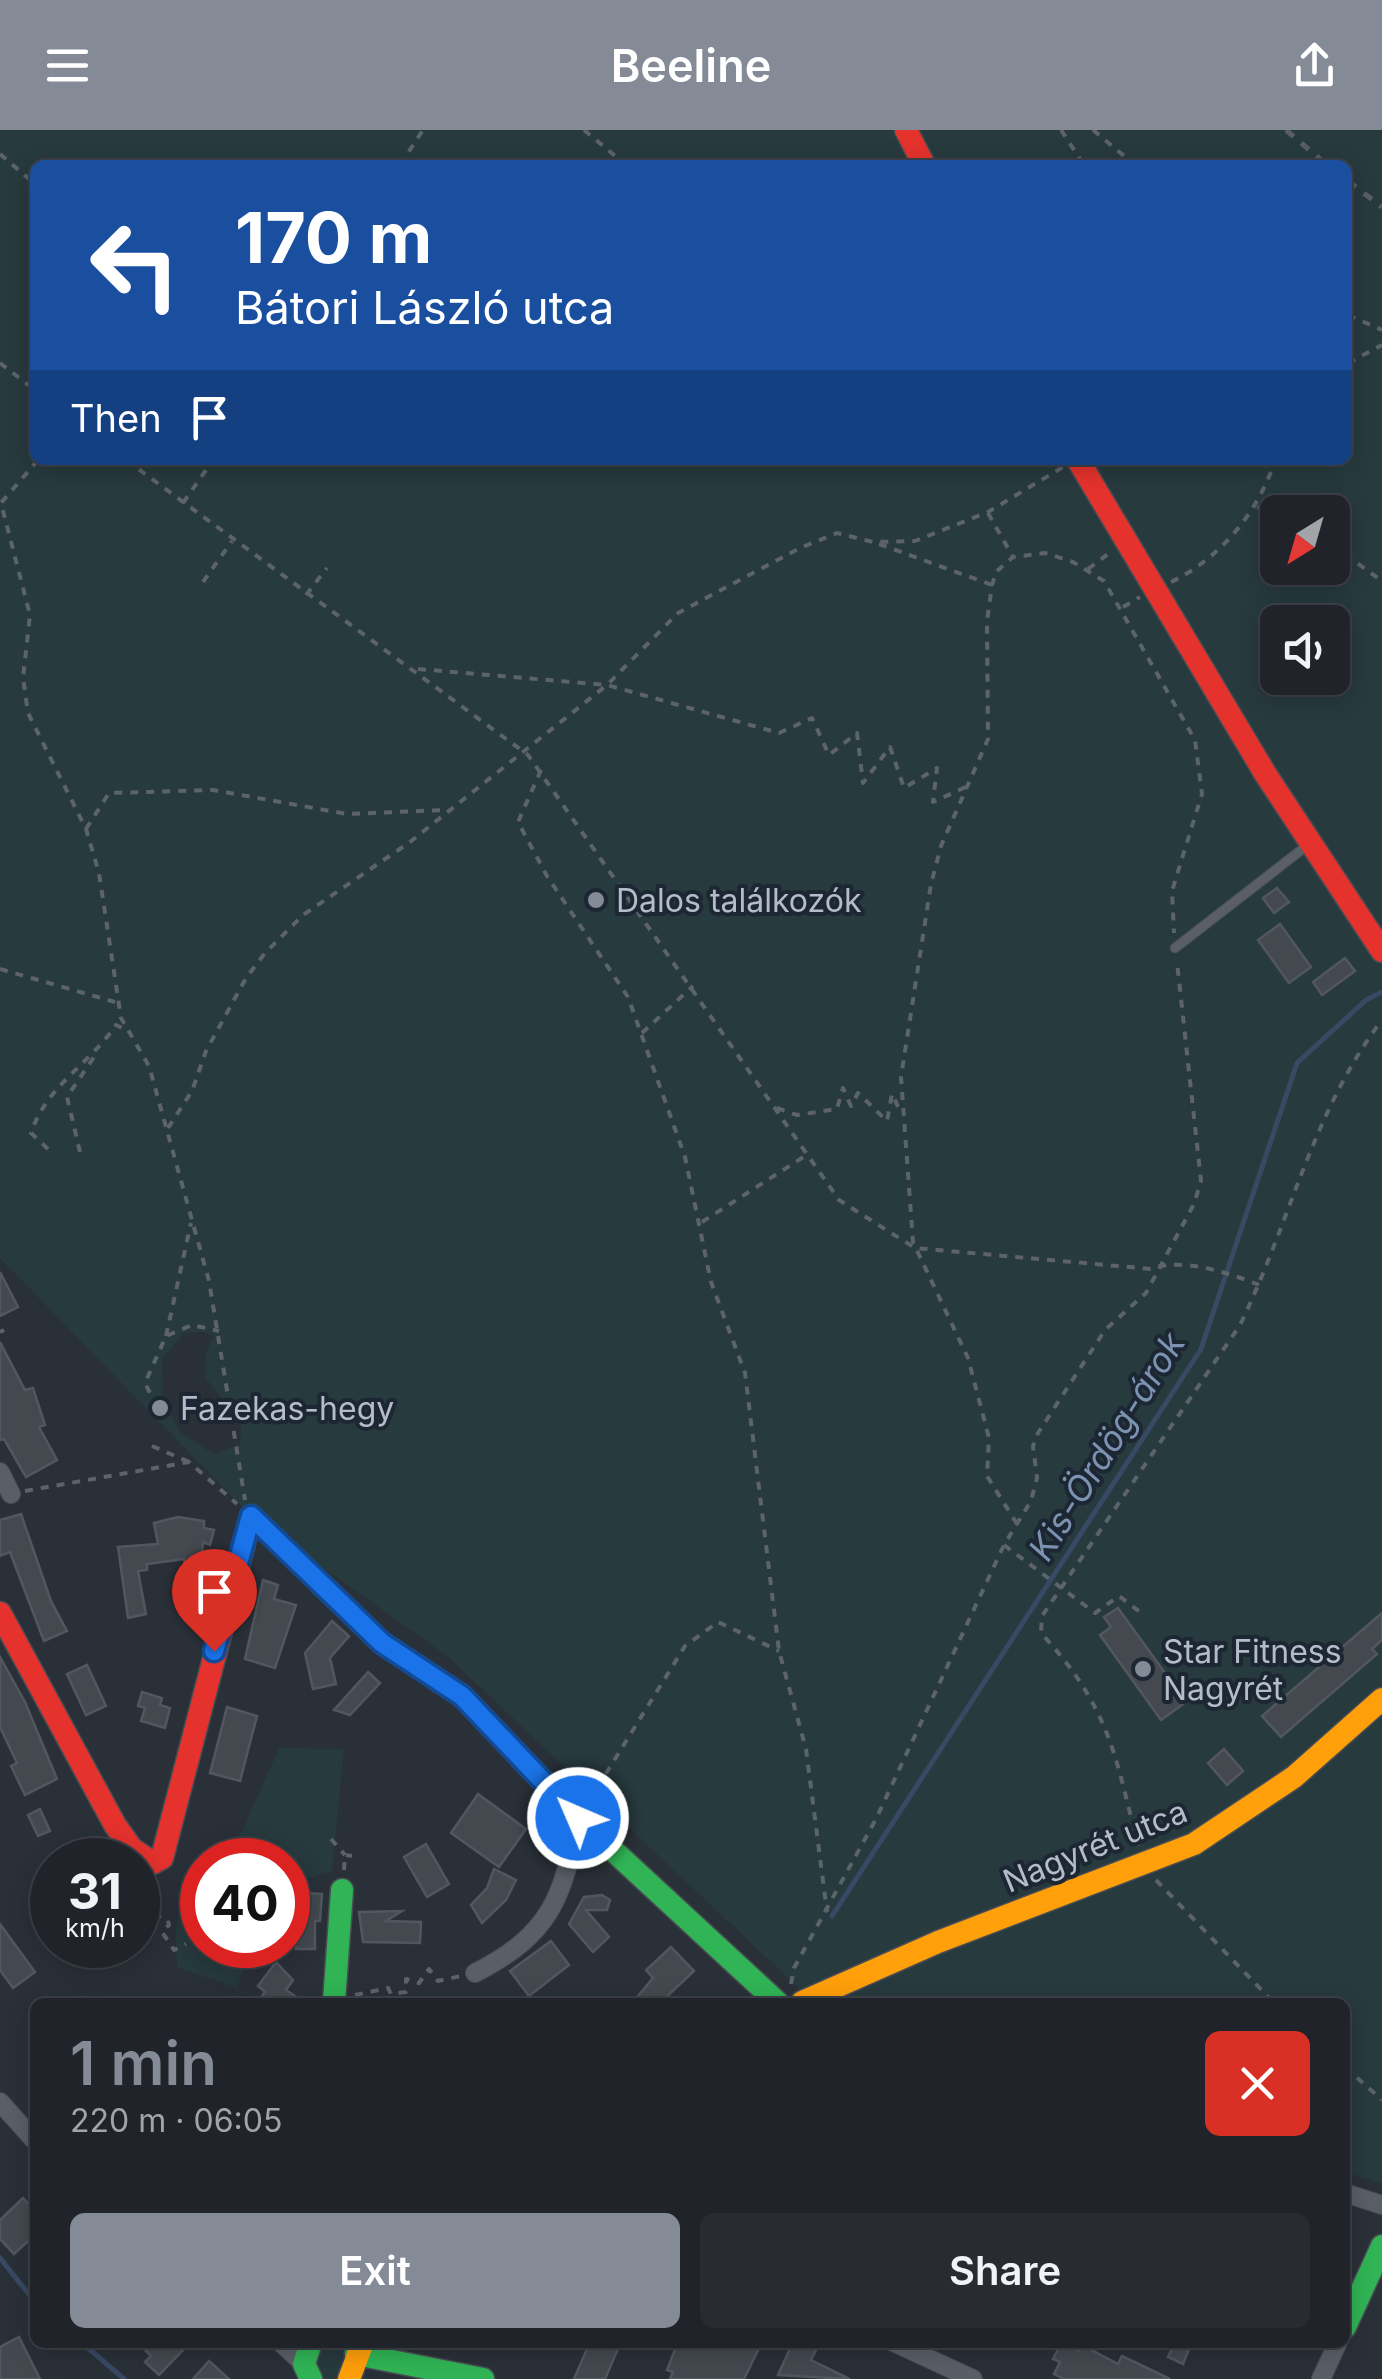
<!DOCTYPE html>
<html lang="en">
<head>
<meta charset="utf-8">
<style>
  :root { --surface:#20242a; --page:#282c32; --text:#f1f3f6; --muted:#a2a4a8; --line:#3d4147; --accent:#848b96 }
  body { margin:0; font-family:Inter,sans-serif; background:var(--page); color:var(--text); height:100vh; display:flex; flex-direction:column; font-size:38px; white-space:nowrap }
  * { box-sizing:border-box; margin:0 }
  p { font-size:32px; color:var(--muted) }
  .icon { flex:none; width:55px; height:55px; fill:none; stroke:currentColor; stroke-width:2; stroke-linecap:round; stroke-linejoin:round }
  .map { position:relative; flex:1; overflow:hidden }
  .side { position:absolute; left:30px; top:1868px; width:1320px; height:350px; display:flex; flex-direction:column; background:var(--surface); border-radius:15px; box-shadow:0 5px 25px #0003,0 0 0 2px var(--line) }
  .side>* { flex:none }
  .top-card { position:absolute; left:30px; top:30px; width:1322px; height:305px; border-radius:15px; box-shadow:0 5px 25px #0003,0 0 0 2px var(--line); background:#1a4fa0; color:#fff; overflow:hidden }
  .needle { width:65px; rotate:217deg }
  .buttons { position:absolute; left:1260px; top:365px; display:grid; gap:20px }
  .buttons a { display:grid; place-items:center; width:90px; height:90px; border-radius:15px; background:var(--surface); box-shadow:0 5px 25px #0003,0 0 0 2px var(--line); font-size:50px }
  .speed { position:absolute; left:30px; top:1708px; display:flex; gap:20px; font-size:50px; font-weight:700; text-align:center }
  .speed>* { display:grid; place-content:center; width:130px; height:130px; border-radius:50%; background:var(--surface); box-shadow:0 5px 25px #0003,0 0 0 2px var(--line); line-height:1 }
  .speed small { font-size:25px; font-weight:400 }
  .speed .limit { border:15px solid #d22; background:#fff; color:#111 }
  .pin { position:absolute; display:grid; place-items:center; width:85px; height:85px; color:#fff; margin:-102px -42px; border-radius:50% 50% 50% 0; rotate:-45deg; box-shadow:0 0 10px #0007 }
  .pin .icon { rotate:45deg }
  .me { position:absolute; width:110px; margin:-55px; rotate:315deg; stroke-linejoin:round; filter:drop-shadow(0 0 8px #0008) }
  .turn { display:flex; align-items:center; gap:35px; height:210px; padding:0 40px; font-size:45px }
  .turn .icon { width:130px; height:130px; stroke-width:2.5 }
  .turn b { display:block; font-size:70px; line-height:85px }
  .then { display:flex; align-items:center; height:95px; padding:0 40px; background:#0003; gap:20px; font-size:38px }
  .round { display:grid; place-items:center; flex:none; width:105px; height:105px; border-radius:15px; background:var(--page) }
  .head { display:flex; align-items:center; justify-content:space-between; height:170px; padding:0 40px }
  h1 { font-size:60px; font-weight:600; line-height:75px; color:var(--accent) }
  .cta { display:flex; gap:20px; margin-top:auto; padding:20px 40px }
  .cta a { flex:1; height:115px; border-radius:15px; background:var(--accent); color:#fff; font-size:40px; font-weight:600; line-height:115px; text-align:center }
  .cta a+a { background:var(--page); color:var(--text) }
  header { display:flex; justify-content:space-between; align-items:center; height:130px; padding:0 40px; background:var(--accent); color:#fff; font-size:45px; font-weight:600 }
  .map>svg:first-child { display:block }
</style>
</head>
<body>
<header><svg class="icon" aria-label="menu" viewBox="0 0 24 24"><path d="M4 6h16M4 12h16M4 18h16"/></svg>Beeline<svg class="icon" aria-label="share" viewBox="0 0 24 24"><path d="M12 15V3M7 8l5-5 5 5M5 13v7h14v-7"/></svg></header>
<div class="map">
<svg width="1382" height="2249" viewBox="0 0 1382 2249">
  <rect width="100%" height="100%" fill="#2a3038"/>
  <g fill="#273a3e" fill-rule="evenodd">
    <path d="M0 0H1382V2054L1345 2042V1872H831L804 1863 447 1526 251 1386 0 1128ZM35 35H1348V330H35ZM1278 382H1332V438H1278ZM1278 492H1332V548H1278ZM203 1202 214 1206 206 1222 205 1247 241 1294 240 1314 214 1324 181 1303 163 1272 162 1229 184 1203Z"/>
    <path d="M279 1618 344 1619 332 1741 288 1754V1730H216L243 1699Z"/>
    <path d="M202 1746V1815H254L237 1857 178 1838C172 1798 176 1776 202 1746Z"/>
    <path d="M311 2213 350 2215 349 2249H311Z"/>
  </g>
  <g fill="none" stroke-linecap="round" stroke-linejoin="round">
    <g stroke="#384963" stroke-width="5">
      <path d="M832 1786 1201 1219 1297 933 1366 870 1382 862"/>
      <path d="M0 2128 35 2172"/>
      <path d="M81 2212 124 2249"/>
    </g>
  </g>
  <g fill="#444950" stroke="#52575f" stroke-width="2.5">
    <path d="M1277 758 1289 772 1274 783 1263 768Z"/>
    <path d="M1280 794 1311 837 1289 853 1258 810Z"/>
    <path d="M1345 828 1355 841 1322 865 1313 852Z"/>
    <path d="M0 1142 18 1177 0 1186Z"/>
    <path d="M0 1212 25 1260 33 1258 45 1295 39 1297 57 1330 26 1347 4 1309 0 1310Z"/>
    <path d="M21 1384 51 1471 67 1501 44 1511 10 1422 0 1426V1390Z"/>
    <path d="M178 1387 204 1391V1398L214 1400 210 1415 203 1412 201 1437 185 1435 184 1429 147 1434V1440L138 1441 146 1484 128 1488 118 1417 158 1414 154 1393Z"/>
    <path d="M263 1450 278 1455 274 1469 296 1475 275 1538 245 1529Z"/>
    <path d="M1118 1478 1186 1572 1161 1590 1100 1505 1111 1497 1104 1487Z"/>
    <path d="M1382 1483V1510L1372 1519 1377 1524 1281 1607 1262 1586Z"/>
    <path d="M332 1491 349 1506 330 1528 336 1554 313 1559 305 1523Z"/>
    <path d="M0 1527 25 1572 57 1649 25 1665 11 1636 17 1633 0 1597Z"/>
    <path d="M87 1535 106 1576 86 1585 67 1544Z"/>
    <path d="M368 1542 380 1553 350 1585 334 1580Z"/>
    <path d="M142 1562 162 1568 160 1575 170 1578 165 1598 141 1591 145 1578 138 1576Z"/>
    <path d="M227 1577 257 1586 240 1651 210 1643Z"/>
    <path d="M1224 1619 1243 1641 1227 1655 1208 1633Z"/>
    <path d="M478 1664 526 1699 499 1737 451 1703Z"/>
    <path d="M40 1679 50 1701 38 1706 28 1685Z"/>
    <path d="M426 1714 449 1754 427 1767 404 1727Z"/>
    <path d="M494 1739 516 1750 506 1770 482 1793 471 1775 487 1758Z"/>
    <path d="M290 1762 322 1764 320 1791H315V1819H296L295 1790H288Z"/>
    <path d="M602 1765 610 1770 607 1780H586L609 1807 593 1822 569 1794 584 1767Z"/>
    <path d="M402 1781 386 1791 421 1792 420 1813 363 1812 359 1782Z"/>
    <path d="M0 1794 35 1842 13 1858 0 1840Z"/>
    <path d="M551 1811 569 1835 529 1866 510 1841Z"/>
    <path d="M671 1817 694 1841 661 1872H633L653 1848 646 1840Z"/>
    <path d="M276 1832 293 1850 286 1860 304 1872H257L265 1862 258 1856Z"/>
    <path d="M23 2068 35 2081V2105L14 2124 0 2109V2090Z"/>
    <path d="M19 2207 40 2249H0V2217Z"/>
    <path d="M151 2212H175L183 2220 159 2245 145 2232 151 2226 145 2220Z"/>
    <path d="M590 2212H621L605 2249H574Z"/>
    <path d="M678 2212H762L744 2249H670L673 2242 667 2240Z"/>
    <path d="M793 2212 817 2218 811 2230 850 2249 778 2245Z"/>
    <path d="M1062 2212 1079 2221 1082 2215 1118 2234 1122 2226 1170 2249H1064L1054 2244 1060 2232 1053 2229Z"/>
    <path d="M1175 2212 1189 2219 1183 2234 1168 2227Z"/>
    <path d="M209 2231 229 2249H193Z"/>
  </g>
  <g fill="none" stroke-linecap="round" stroke-linejoin="round">
    <defs>
      <path id="lane" d="M1175 818 1309 714"/>
      <g id="street">
        <path d="M0 1342 11 1364"/>
        <path d="M475 1843C551 1804 563 1768 578 1688"/>
        <path d="M0 1972 35 2011"/>
        <path d="M1345 2063 1382 2075"/>
        <path d="M280 2212 304 2234"/>
        <path d="M893 2212 973 2249"/>
        <path d="M1321 2249 1338 2212"/>
      </g>
      <g id="fast">
        <path d="M243 1417 251 1386 382 1513 462 1566 578 1688 777 1872"/>
        <path d="M334 1872 342 1760"/>
        <path d="M1345 2197 1382 2116"/>
        <path d="M311 2212 304 2234 311 2249"/>
        <path d="M356 2224 483 2249"/>
      </g>
      <g id="slow">
        <path d="M802 1872 938 1812 1194 1714 1294 1647 1382 1569"/>
        <path d="M349 2249 363 2212"/>
      </g>
      <g id="jam">
        <path d="M906 0 924 35"/>
        <path d="M1078 330 1266 645 1382 821"/>
        <path d="M0 1483 115 1695 132 1719 153 1733 162 1728 243 1417"/>
      </g>
    </defs>
    <use href="#lane" stroke="#484c53" stroke-width="11"/>
    <use href="#street" stroke="#484c53" stroke-width="20"/>
    <use href="#fast" stroke="#484c53" stroke-width="25"/>
    <use href="#slow" stroke="#484c53" stroke-width="25"/>
    <use href="#jam" stroke="#484c53" stroke-width="25"/>
    <g stroke="#5d636a" stroke-width="4" stroke-dasharray="8 8" stroke-linecap="butt">
      <path d="M584 0 626 35"/>
      <path d="M1061 0 1084 35"/>
      <path d="M1093 0 1135 35"/>
      <path d="M0 24 35 54"/>
      <path d="M400 35 423 0"/>
      <path d="M1348 185 1382 200"/>
      <path d="M0 233 35 260"/>
      <path d="M1348 233 1382 215"/>
      <path d="M38 330 1 373 30 485 23 548 28 583 86 699 99 743 121 888 149 936 209 1151 245 1370"/>
      <path d="M126 330 528 625 839 1070 915 1118 1151 1139C1182 1127 1229 1143 1259 1155"/>
      <path d="M183 373 213 330"/>
      <path d="M1257 377 1280 382"/>
      <path d="M988 383 1013 427"/>
      <path d="M879 414 992 455"/>
      <path d="M1332 415 1382 451"/>
      <path d="M1088 439 1112 421"/>
      <path d="M203 452 232 411"/>
      <path d="M1171 452C1221 428 1259 381 1275 330"/>
      <path d="M306 465 327 438"/>
      <path d="M1123 477 1140 467"/>
      <path d="M418 539 607 555 779 603 812 588 829 625 857 603 863 653 890 617 904 658 937 638 933 672 968 656"/>
      <path d="M541 640 518 692 547 746 628 867 685 1027 711 1152 745 1243 779 1521 806 1619 827 1782"/>
      <path d="M86 699 109 663 213 660 347 684 444 680"/>
      <path d="M0 839 115 872"/>
      <path d="M642 903 693 856"/>
      <path d="M777 978 797 985 837 979 843 958 851 976 858 963 887 991 892 964 901 983"/>
      <path d="M168 998 192 961 206 921 246 848 265 823 303 785 410 712 607 555 678 483 800 418 837 403 873 412 915 411 988 382 1063 337"/>
      <path d="M48 1019 31 1003C47 955 89 935 116 895L128 901"/>
      <path d="M80 1022 67 967 94 927"/>
      <path d="M702 1092 805 1026"/>
      <path d="M0 1202 4 1200"/>
      <path d="M166 1206 191 1093"/>
      <path d="M157 1277 145 1253 166 1206 192 1195 219 1201"/>
      <path d="M152 1316 189 1332"/>
      <path d="M25 1361 189 1332 237 1374"/>
      <path d="M1017 1394 987 1346 989 1308 968 1228 913 1112 901 947 931 754 941 716 988 609 987 491 992 455 996 442 1013 427 1045 423 1073 432 1104 451 1195 610 1202 664 1172 761 1174 803"/>
      <path d="M1004 1415 1095 1483 1119 1466 1144 1485"/>
      <path d="M589 1671 685 1516 718 1492 779 1521"/>
      <path d="M331 1709 345 1725"/>
      <path d="M1138 1716C1115 1623 1109 1577 1041 1503L1042 1486 1240 1195C1290 1093 1312 982 1382 890"/>
      <path d="M344 1740 345 1725 352 1726"/>
      <path d="M151 1750 150 1766 160 1775"/>
      <path d="M1156 1750 1273 1872"/>
      <path d="M152 1770 151 1783 168 1790 169 1795 162 1802 174 1820 186 1814"/>
      <path d="M791 1854 794 1838 876 1689 1004 1415 1031 1371 1037 1348 1033 1316 1038 1303 1105 1200 1146 1163 1194 1074 1201 1051 1177 832"/>
      <path d="M355 1865 388 1858 391 1864 406 1862V1849L419 1853 429 1839 438 1851 461 1846"/>
      <path d="M1345 1937 1382 1970"/>
    </g>
    <use href="#lane" stroke="#5a5e66" stroke-width="9"/>
    <use href="#street" stroke="#5a5e66" stroke-width="18"/>
    <use href="#fast" stroke="#30b455" stroke-width="22"/>
    <use href="#slow" stroke="#ff9f0a" stroke-width="22"/>
    <use href="#jam" stroke="#e5322d" stroke-width="22"/>
    <g stroke="#595d64" stroke-width="5" stroke-dasharray="10 10" stroke-linecap="butt">
      <path d="M1286 0 1327 35"/>
      <path d="M1348 51 1382 77"/>
    </g>
  </g>
  <g fill="none" stroke-linecap="round" stroke-linejoin="round">
    <defs>
      <path id="route" d="M214 1521 251 1386 382 1513 462 1566 578 1688"/>
    </defs>
    <use href="#route" stroke="#114b97" stroke-width="25"/>
    <use href="#route" stroke="#1a73e8" stroke-width="18"/>
  </g>
  <g fill="#848b96" stroke="#1d2633" stroke-width="4">
    <circle cx="596" cy="770" r="10"/>
    <circle cx="160" cy="1278" r="10"/>
    <circle cx="1143" cy="1539" r="10"/>
  </g>
  <g text-anchor="middle" dominant-baseline="central" stroke-width="8" stroke-linejoin="round" paint-order="stroke">
    <g font-size="32" fill="#b4bcc9" stroke="#1d2633" text-anchor="start">
      <text x="616" y="770">Dalos találkozók</text>
      <text x="180" y="1278">Fazekas-hegy</text>
      <text x="1163" y="1521">Star Fitness<tspan x="1163" dy="37">Nagyrét</tspan></text>
    </g>
    <g font-size="32" fill="#b4bcc9" stroke="#1d2633">
      <text transform="translate(1095 1716) rotate(-22)">Nagyrét utca</text>
    </g>
    <g font-size="35" font-style="italic" fill="#7c92b1" stroke="#1d2633">
      <text transform="translate(1106 1316) rotate(-58)">Kis-Ördög-árok</text>
    </g>
  </g>
</svg>
<div class="buttons">
<a><svg class="needle" viewBox="-14 -14 28 28"><path d="M0-13l5 13h-10z" fill="#e53935"/><path d="M0 13l5-13h-10z" fill="#a2a4a8"/></svg></a>
<a><svg class="icon" aria-label="sound" viewBox="0 0 24 24"><path d="M4 9h4l5-4v14l-5-4H4zM17 9q2 3 0 6"/></svg></a>
</div>
<div class="speed"><div>31<small>km/h</small></div><div class="limit">40</div></div>
<div class="pin" style="left:214px;top:1521px;background:#d93025"><svg class="icon" aria-label="arrive" viewBox="0 0 24 24"><path d="M6 21V4h12l-3 4 3 4H6"/></svg></div>
<svg class="me" style="left:578px;top:1688px" viewBox="-20 -20 40 40"><circle r="17" fill="#1a73e8" stroke="#fff" stroke-width="3"/><path d="M0-11L8 9 0 5-8 9z" fill="#fff"/></svg>
<div class="top-card">
<div class="turn"><svg class="icon" aria-label="left" viewBox="0 0 24 24"><path d="M17 20v-9H6M10 6l-5 5 5 5"/></svg><div><b>170 m</b>Bátori László utca</div></div>
<div class="then">Then<svg class="icon" aria-label="arrive" viewBox="0 0 24 24"><path d="M6 21V4h12l-3 4 3 4H6"/></svg></div>
</div>
<section class="side">
<div class="head"><div><h1>1 min</h1><p>220 m · 06:05</p></div><a class="round" style="background:#d93025;color:#fff"><svg class="icon" aria-label="close" viewBox="0 0 24 24"><path d="M6 6l12 12M18 6L6 18"/></svg></a></div>
<div class="cta"><a>Exit</a><a>Share</a></div>
</section>
</div>
</body>
</html>
